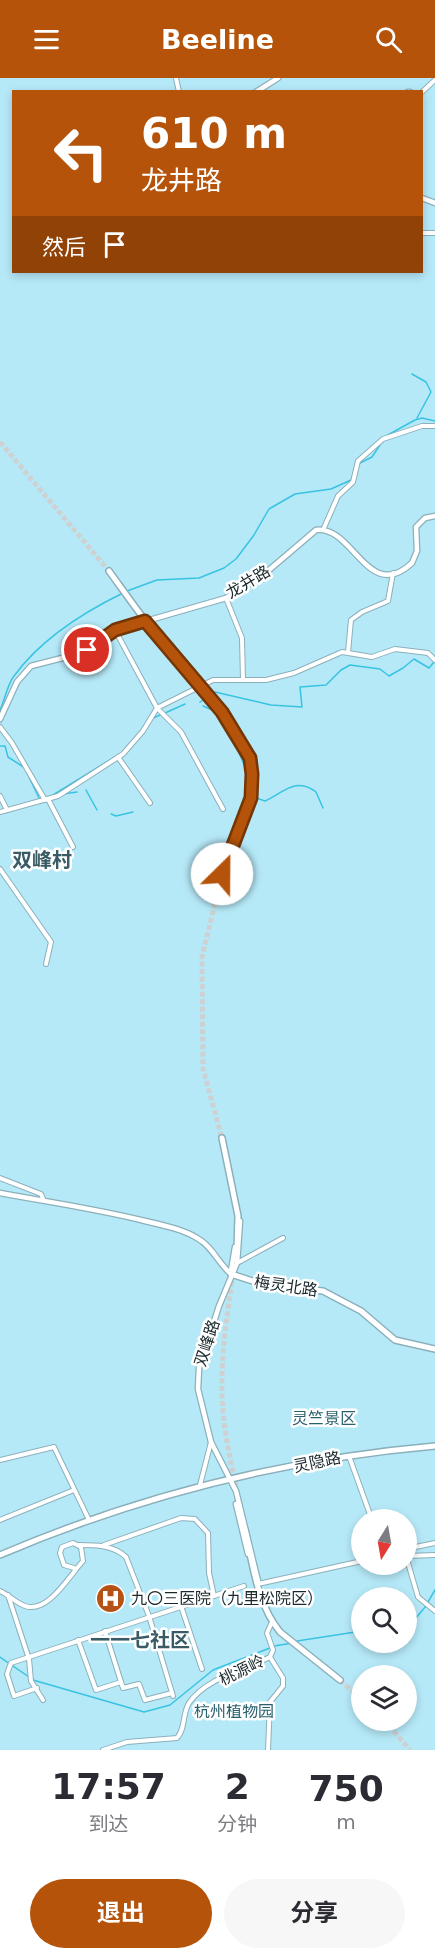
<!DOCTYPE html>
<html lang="zh">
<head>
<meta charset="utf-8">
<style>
  :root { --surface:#fff; --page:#f7f7f7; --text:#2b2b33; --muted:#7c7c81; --accent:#b45309 }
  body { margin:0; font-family:"DejaVu Sans","Noto Sans SC",sans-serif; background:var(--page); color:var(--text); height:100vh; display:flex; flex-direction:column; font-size:22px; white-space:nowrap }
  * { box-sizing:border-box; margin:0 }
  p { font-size:20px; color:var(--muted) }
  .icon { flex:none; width:33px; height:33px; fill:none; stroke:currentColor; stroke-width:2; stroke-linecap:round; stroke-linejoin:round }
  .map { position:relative; height:1672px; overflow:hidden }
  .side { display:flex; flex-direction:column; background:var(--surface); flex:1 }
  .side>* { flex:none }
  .banner { position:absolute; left:12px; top:12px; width:411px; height:183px; border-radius:0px; box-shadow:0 3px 9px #0003; background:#b45309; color:#fff; overflow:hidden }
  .needle { width:39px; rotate:191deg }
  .buttons { position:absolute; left:351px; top:1431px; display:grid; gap:12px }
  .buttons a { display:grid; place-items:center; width:66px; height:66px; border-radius:50%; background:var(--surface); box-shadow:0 3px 9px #0003; font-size:30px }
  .pin { position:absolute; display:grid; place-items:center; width:51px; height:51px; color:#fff; margin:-26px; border:3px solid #fff; border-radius:50%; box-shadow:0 2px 6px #0007 }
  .me { position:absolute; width:66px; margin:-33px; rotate:23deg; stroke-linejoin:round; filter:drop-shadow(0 0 4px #0008) }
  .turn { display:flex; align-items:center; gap:21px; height:126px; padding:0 30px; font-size:27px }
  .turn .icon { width:78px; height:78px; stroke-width:2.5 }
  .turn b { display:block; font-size:42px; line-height:51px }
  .then { display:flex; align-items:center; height:57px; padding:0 30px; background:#0003; gap:12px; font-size:22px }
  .eta { display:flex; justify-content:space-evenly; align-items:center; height:102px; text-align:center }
  .eta b { font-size:36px; font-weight:700; line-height:42px }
  .cta { display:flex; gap:12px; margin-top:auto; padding:12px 30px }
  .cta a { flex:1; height:69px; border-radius:36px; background:var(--accent); color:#fff; font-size:24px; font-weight:700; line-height:69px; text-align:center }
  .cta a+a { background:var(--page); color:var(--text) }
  header { display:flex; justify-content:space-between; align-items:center; height:78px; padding:0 30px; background:var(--accent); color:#fff; font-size:27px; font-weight:700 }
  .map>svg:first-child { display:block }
</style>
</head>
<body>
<header><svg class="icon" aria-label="menu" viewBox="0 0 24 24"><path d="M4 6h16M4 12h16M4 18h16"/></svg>Beeline<svg class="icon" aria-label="search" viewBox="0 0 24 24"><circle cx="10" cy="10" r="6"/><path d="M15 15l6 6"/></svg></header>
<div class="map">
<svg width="435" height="1672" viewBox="0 0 435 1672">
  <rect width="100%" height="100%" fill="#fbfbfb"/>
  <path fill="#b6e9f8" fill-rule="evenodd" d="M0 0H435V1672H0ZM14 14H422V194H14ZM362 1442H406V1486H362ZM362 1520H406V1564H362ZM362 1598H406V1642H362Z"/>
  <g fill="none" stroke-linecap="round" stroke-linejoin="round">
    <g stroke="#38c3e3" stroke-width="1.5">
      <path d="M412 296 426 304 431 314 417 340"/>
      <path d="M386 358 415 342 422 340 435 343"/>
      <path d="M360 385 372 379 380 367"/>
      <path d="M127 513 157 502 199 500 224 490 236 481 254 457 269 431 295 416 331 411 351 402"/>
      <path d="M200 624 215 614 271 627 302 629 300 609 326 607 341 592 350 587 380 591 389 598 403 590 414 581 429 590 434 584"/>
      <path d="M203 628 217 634C225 646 242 678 246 693 248 701 243 708 249 716"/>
      <path d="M0 632C5 622 7 607 14 598 41 561 82 535 123 515"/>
      <path d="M165 635 185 626"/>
      <path d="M151 641 160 637"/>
      <path d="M0 668H5L8 679 25 690"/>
      <path d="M28 697 40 722"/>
      <path d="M86 712 97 732"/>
      <path d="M63 716 77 714"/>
      <path d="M53 717 118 677"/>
      <path d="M253 719 265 723C283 715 296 698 316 714L323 730"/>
      <path d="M111 736 116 738 133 734"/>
      <path d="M428 1524 435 1512"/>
      <path d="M406 1544 415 1541 426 1528"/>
      <path d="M297 1563 362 1553"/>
      <path d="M274 1568 293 1565"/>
      <path d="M0 1579 29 1599"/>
      <path d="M33 1602 144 1634 170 1627 213 1592 270 1570"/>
    </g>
    <g stroke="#ced1d2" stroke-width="5" stroke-dasharray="5 2.5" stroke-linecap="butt">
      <path d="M0 364 109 493"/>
      <path d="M222 796 202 879 203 991 222 1060"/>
      <path d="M233 1196C227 1236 221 1277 222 1317 223 1349 230 1381 237 1413"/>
      <path d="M340 1602 362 1622"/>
      <path d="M384 1642 410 1672"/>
    </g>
    <defs>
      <g id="minor">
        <path d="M176 0 179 14"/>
        <path d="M422 14 435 2"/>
        <path d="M422 155H435"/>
        <path d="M323 452 338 418 353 404 358 383 383 361 422 348H435"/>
        <path d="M226 520 242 560 243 602"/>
        <path d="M115 552 157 630 181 654 223 731"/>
        <path d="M348 574 351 542 362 534 388 523 393 495"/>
        <path d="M0 649 12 665 45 722"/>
        <path d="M118 679 150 725"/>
        <path d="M0 718 7 732"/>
        <path d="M48 721 73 769"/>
        <path d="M0 734 58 718 123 676 143 653 157 630 213 602H266L294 595 342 574 372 579 395 571 428 575 435 582"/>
        <path d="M0 791 51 864 46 886"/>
        <path d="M0 1100 41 1116 44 1123"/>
        <path d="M237 1185 283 1160"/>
        <path d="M349 1378 372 1442"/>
        <path d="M0 1382 54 1369 89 1442"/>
        <path d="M200 1407 211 1364"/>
        <path d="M0 1442 74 1412"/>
        <path d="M79 1467C96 1467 113 1467 126 1479L149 1538 173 1618"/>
        <path d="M104 1467 181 1440 195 1441 208 1455 209 1495 214 1518"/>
        <path d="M406 1471 435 1465"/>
        <path d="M406 1478 418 1519 435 1533"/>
        <path d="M407 1478 435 1477"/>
        <path d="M258 1506 362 1483"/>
        <path d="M0 1513C9 1517 16 1525 25 1528 48 1536 69 1498 83 1483L81 1469 73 1465 62 1469 60 1475 64 1487 74 1490"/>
        <path d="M8 1517 29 1581 31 1603 43 1622"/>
        <path d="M181 1528 202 1591"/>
        <path d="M105 1553 121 1604"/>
        <path d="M78 1562 96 1612 121 1604 123 1610 139 1606 145 1622 172 1615"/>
        <path d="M37 1610 14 1618 7 1596 11 1585 244 1508"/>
        <path d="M103 1672 127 1664 177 1660C186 1650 182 1636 189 1625 206 1600 244 1592 270 1579L273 1572 267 1555 272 1544"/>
        <path d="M268 1672 270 1624 283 1608V1600L270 1579"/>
      </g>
      <g id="tertiary">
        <path d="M256 14 278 0"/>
        <path d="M408 14H410"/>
        <path d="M422 120 435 125"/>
        <path d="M0 641 17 604 31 588 78 576 115 552 226 520 262 498 316 452C353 447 368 526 412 485L417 473 416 449 425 440 435 438"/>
        <path d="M0 1115C48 1124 97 1131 145 1143 162 1147 182 1151 197 1160 212 1168 218 1185 231 1196"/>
        <path d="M240 1143 237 1185 219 1228 199 1290 198 1311 211 1364 236 1413 258 1503"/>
        <path d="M231 1193 235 1169"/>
        <path d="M236 1426 248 1476"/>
      </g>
      <g id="secondary">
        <path d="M109 493C125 515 141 538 158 559 185 591 251 654 252 696 254 731 235 765 222 796"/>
        <path d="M222 1060 238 1138 237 1171"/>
        <path d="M231 1196 265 1207 323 1213 361 1233 395 1262 435 1271"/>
        <path d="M245 1452C253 1487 257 1526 280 1554L340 1602"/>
        <path d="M0 1477C138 1418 286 1381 435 1368"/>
      </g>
    </defs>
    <use href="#minor" stroke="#8bb0bb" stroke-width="6"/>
    <use href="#tertiary" stroke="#8bb0bb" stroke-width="7"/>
    <use href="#secondary" stroke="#8bb0bb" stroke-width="8"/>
    <use href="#minor" stroke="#fff" stroke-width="4"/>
    <use href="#tertiary" stroke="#fff" stroke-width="4.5"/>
    <use href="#secondary" stroke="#fff" stroke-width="5"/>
  </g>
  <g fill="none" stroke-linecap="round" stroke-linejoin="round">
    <defs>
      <path id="route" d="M87 572 115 552 145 543 222 634 250 680 252 696 251 720 222 796"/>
    </defs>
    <use href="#route" stroke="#753606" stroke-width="15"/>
    <use href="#route" stroke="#b45309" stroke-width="10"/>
  </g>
  <defs>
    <symbol id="hospital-disc" viewBox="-11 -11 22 22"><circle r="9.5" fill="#b55317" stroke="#fff"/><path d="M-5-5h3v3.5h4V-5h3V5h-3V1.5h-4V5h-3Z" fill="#fff"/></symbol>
  </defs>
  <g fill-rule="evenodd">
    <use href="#hospital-disc" x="94" y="1504" width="33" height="33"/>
  </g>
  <g text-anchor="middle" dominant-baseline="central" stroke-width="5" stroke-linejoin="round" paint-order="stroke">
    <g font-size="16" fill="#19282c" stroke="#fff">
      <text transform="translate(248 504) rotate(-31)">龙井路</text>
      <text transform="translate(286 1208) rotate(8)">梅灵北路</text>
      <text transform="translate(207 1265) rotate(-72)">双峰路</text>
      <text transform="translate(317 1384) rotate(-12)">灵隐路</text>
      <text transform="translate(242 1592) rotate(-26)">桃源岭</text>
    </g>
    <g font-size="16" fill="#2a606e" stroke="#fff">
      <text x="324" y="1340">灵竺景区</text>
      <text x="234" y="1633">杭州植物园</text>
    </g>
    <g font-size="16" fill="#19282c" stroke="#fff" text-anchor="start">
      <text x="131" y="1520">九〇三医院（九里松院区）</text>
    </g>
    <g font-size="20" font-weight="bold" fill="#395b65" stroke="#fff">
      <text x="42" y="782">双峰村</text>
      <text x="140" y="1562">一一七社区</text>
    </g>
  </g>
</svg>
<div class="buttons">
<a><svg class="needle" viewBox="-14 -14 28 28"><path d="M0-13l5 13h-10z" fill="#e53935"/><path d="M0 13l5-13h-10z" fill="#7c7c81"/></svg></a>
<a><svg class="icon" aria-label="search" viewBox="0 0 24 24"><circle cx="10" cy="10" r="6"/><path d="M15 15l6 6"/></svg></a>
<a><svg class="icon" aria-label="layers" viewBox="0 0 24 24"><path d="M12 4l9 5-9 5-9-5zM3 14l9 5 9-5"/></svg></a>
</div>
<div class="pin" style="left:87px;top:572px;background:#d93025"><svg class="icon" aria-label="arrive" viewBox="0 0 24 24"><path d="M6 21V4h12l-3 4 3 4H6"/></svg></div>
<svg class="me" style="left:222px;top:796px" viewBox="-20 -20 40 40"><circle r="19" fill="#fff"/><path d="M0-13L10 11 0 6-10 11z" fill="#b45309"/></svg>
<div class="banner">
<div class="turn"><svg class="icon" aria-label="left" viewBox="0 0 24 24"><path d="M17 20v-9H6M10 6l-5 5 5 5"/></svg><div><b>610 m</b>龙井路</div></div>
<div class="then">然后<svg class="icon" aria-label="arrive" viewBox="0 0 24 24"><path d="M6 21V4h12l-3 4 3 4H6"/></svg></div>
</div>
</div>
<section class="side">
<div class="eta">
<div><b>17:57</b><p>到达</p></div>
<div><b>2</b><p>分钟</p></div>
<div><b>750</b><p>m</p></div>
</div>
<div class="cta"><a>退出</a><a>分享</a></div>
</section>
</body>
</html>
